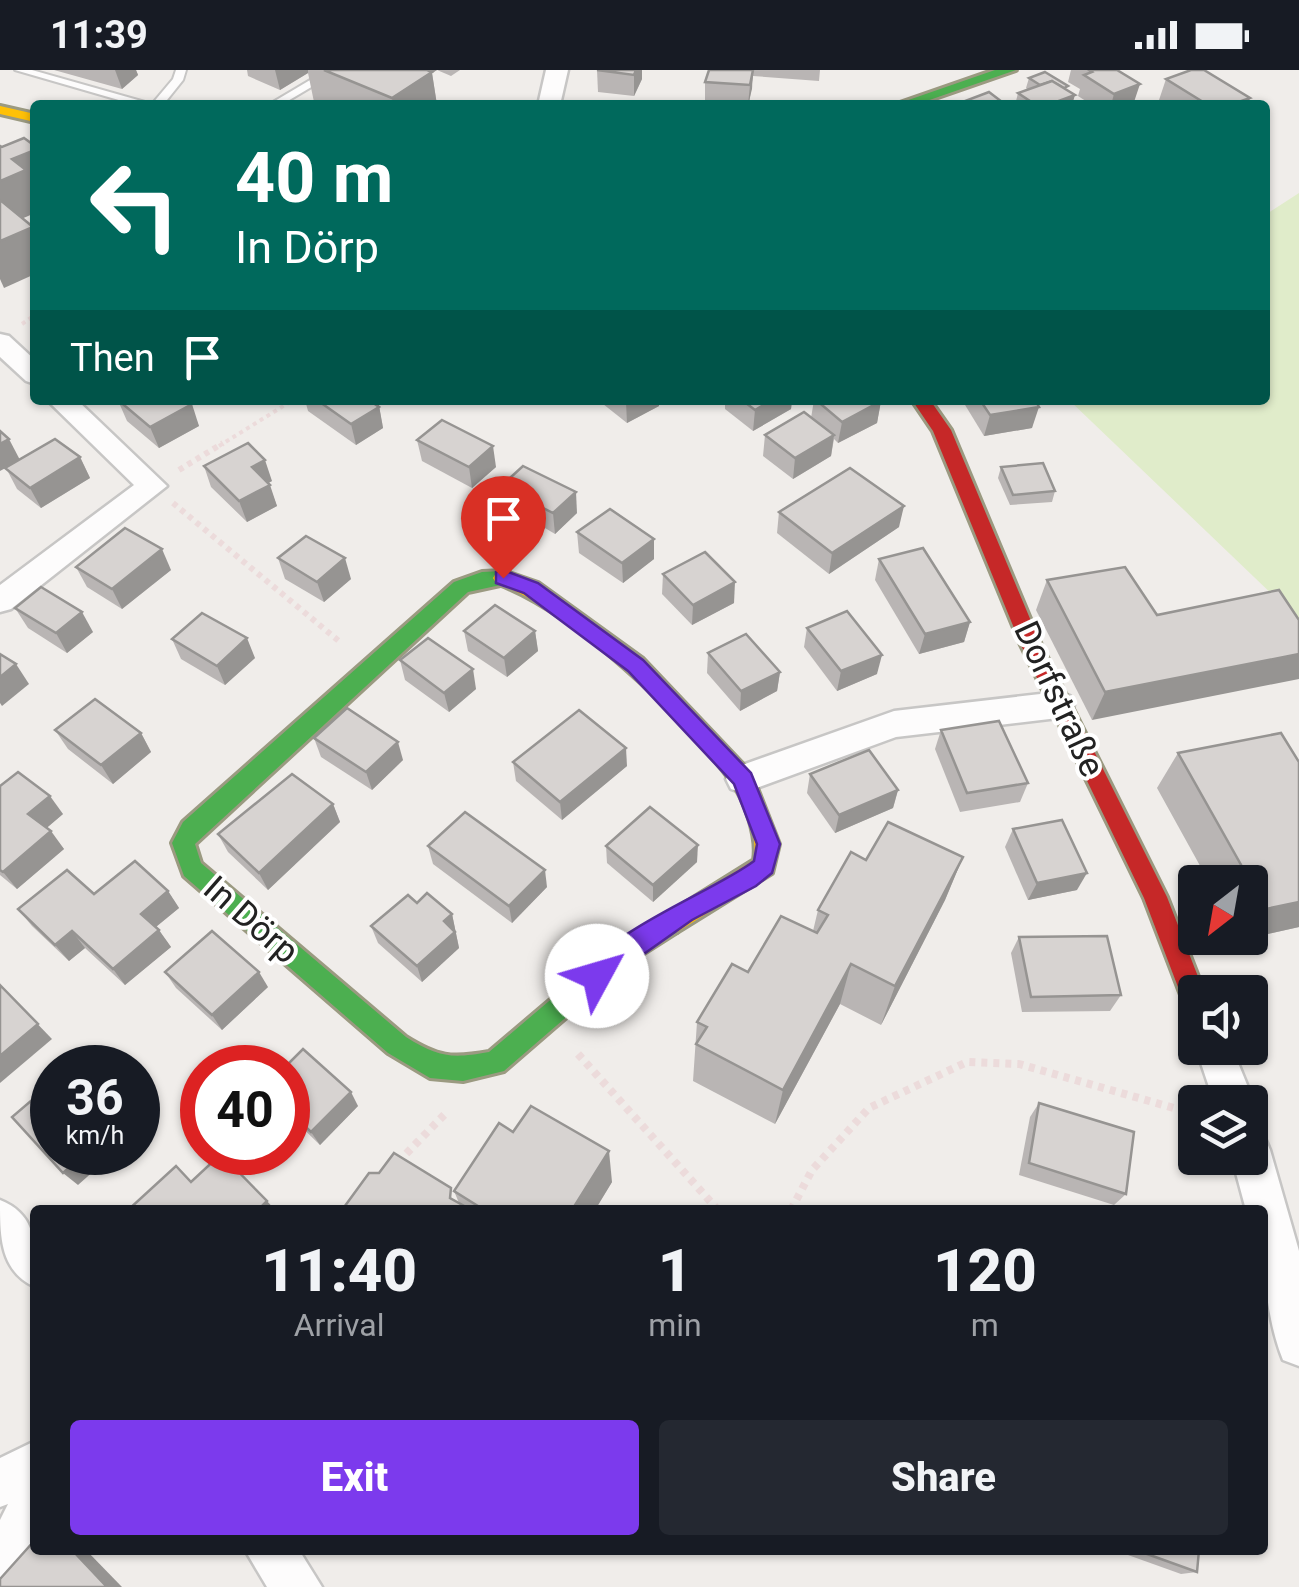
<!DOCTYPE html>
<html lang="en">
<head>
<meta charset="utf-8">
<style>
  :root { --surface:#171b24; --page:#242831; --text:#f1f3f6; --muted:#9ea1a6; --accent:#7c3aed }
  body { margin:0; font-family:Roboto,sans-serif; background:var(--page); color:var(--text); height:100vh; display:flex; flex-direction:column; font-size:38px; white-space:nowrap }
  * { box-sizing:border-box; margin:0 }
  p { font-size:32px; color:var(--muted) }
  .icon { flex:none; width:55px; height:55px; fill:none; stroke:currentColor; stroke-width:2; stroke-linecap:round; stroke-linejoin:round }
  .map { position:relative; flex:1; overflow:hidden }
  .details { position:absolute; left:30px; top:1135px; width:1238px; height:350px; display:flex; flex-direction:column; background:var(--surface); border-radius:10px; box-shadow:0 2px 8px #0004 }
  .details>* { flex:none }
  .hud { position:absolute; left:30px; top:30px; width:1240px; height:305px; border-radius:10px; box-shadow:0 2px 8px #0004; background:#00695c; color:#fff; overflow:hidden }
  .needle { width:65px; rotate:211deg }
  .fabs { position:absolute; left:1178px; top:795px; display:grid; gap:20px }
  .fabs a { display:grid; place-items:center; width:90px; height:90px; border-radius:10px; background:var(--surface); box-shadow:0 2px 8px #0004; font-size:50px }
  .speed { position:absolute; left:30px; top:975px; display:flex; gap:20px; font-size:50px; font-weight:700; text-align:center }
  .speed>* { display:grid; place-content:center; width:130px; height:130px; border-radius:50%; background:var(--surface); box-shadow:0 2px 8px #0004; line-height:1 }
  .speed small { font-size:25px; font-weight:400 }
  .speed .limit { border:15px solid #d22; background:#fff; color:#111 }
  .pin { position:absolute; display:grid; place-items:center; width:85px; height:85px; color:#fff; margin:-102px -42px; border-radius:50% 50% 50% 0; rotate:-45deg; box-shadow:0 0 10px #0007 }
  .pin .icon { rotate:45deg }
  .me { position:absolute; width:110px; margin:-55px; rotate:51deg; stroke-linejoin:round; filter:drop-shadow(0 0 8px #0008) }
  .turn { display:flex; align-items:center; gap:35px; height:210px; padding:0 40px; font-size:45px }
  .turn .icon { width:130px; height:130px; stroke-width:2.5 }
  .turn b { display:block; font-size:70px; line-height:85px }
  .then { display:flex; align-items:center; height:95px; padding:0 40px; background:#0003; gap:20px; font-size:38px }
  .eta { display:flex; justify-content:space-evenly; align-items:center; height:170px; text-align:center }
  .eta b { font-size:60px; font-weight:800; line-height:70px }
  .action { display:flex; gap:20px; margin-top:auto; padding:20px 40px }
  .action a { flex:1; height:115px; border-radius:10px; background:var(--accent); color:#fff; font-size:40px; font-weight:800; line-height:115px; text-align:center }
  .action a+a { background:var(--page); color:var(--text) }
  .status { display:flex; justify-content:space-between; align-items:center; height:70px; padding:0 50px; background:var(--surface); direction:ltr }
  .status svg { height:28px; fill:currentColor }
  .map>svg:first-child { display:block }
</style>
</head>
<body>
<div class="status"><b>11:39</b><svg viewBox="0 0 49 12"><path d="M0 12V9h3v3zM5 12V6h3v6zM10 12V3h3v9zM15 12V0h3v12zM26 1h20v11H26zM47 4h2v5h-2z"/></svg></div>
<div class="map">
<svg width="1299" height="1517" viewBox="0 0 1299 1517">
  <rect width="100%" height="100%" fill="#f0edea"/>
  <path fill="#e0ecca" d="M1299 123V550L1069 330H1265V145Z"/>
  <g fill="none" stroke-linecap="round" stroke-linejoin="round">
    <defs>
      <g id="lane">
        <path d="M15 0H32L152 34 173 9 176 0H186L183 10 163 35H136Z"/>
        <path d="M327 0H340L281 35H268Z"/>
      </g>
      <g id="street">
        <path d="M546 0H568L560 35H538Z"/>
        <path d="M0 264 9 266 35 290V314L26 311 0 287Z"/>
        <path d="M47 330H77L167 416 11 539 0 542V515L134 415Z"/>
        <path d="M1058 622 1070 626 1074 635 1070 644 1058 648 896 667 743 723 731 719 726 709 731 699 894 641Z"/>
        <path d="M1195 975 1232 978 1254 1032 1250 1041V1032H1214Z"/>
        <path d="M1250 1060 1264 1066 1270 1080 1299 1181V1296L1283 1290C1265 1245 1262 1188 1262 1140H1246L1232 1088H1250Z"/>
        <path d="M0 1130C40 1146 35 1180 35 1217 0 1201 0 1167 0 1130Z"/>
        <path d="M35 1371 36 1480 17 1508 0 1515V1450L8 1434 0 1437V1388Z"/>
        <path d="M245 1480H299L322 1517H267Z"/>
      </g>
      <g id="fast">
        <path d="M995 0H1016L915 35H894Z"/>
        <path d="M503 501 510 503 513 508 510 513 468 522 195 774 201 793 406 967C438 987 451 989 489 982L614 876 661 848 669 845 677 848 681 855 677 862 630 892 504 1001 463 1011 430 1008 388 983 184 806 172 773 183 752 454 512 482 502Z"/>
      </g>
      <g id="slow">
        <path d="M0 36 35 44V52L0 44Z"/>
        <path d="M503 501 538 513 643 589 751 703 779 774 772 803 677 862 669 865 661 862 657 855 661 848 754 790C758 767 745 730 731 711 683 645 572 540 496 513L493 508 496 503Z"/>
      </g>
      <path id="jam" d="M912 330H930L951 360 1041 575 1167 827 1204 922H1195V941L1186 938 1144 828 1021 575 933 361Z"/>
    </defs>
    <use href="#lane" stroke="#c7c6c5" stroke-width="4"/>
    <use href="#street" stroke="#c7c6c5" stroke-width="5"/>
    <use href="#fast" stroke="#9b9a81" stroke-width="6"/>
    <use href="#slow" stroke="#9b9a81" stroke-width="6"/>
    <use href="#jam" stroke="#9b9a81" stroke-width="6"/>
    <g stroke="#ecdbdb" stroke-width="4" stroke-dasharray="4 4" stroke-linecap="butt">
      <path d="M22 254 35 245"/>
      <path d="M219 376 293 330"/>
    </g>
    <g stroke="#ecdbdb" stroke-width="6" stroke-dasharray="5 5" stroke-linecap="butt">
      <path d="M179 400 223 373"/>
      <path d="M173 433 340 572"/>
    </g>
    <g stroke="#ecdbdb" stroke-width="8" stroke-dasharray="6 6" stroke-linecap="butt">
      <path d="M578 984 718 1140"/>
      <path d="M398 1092 445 1044"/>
      <path d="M791 1140 812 1100 869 1038 967 992 1019 994 1195 1044"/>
    </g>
    <use href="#lane" fill="#fdfcfc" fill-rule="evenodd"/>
    <use href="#street" fill="#fdfcfc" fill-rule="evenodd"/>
    <use href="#fast" fill="#4caf50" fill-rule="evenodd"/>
    <use href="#slow" fill="#ffc107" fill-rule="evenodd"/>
    <use href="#jam" fill="#c62828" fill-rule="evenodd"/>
  </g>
  <g fill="#b9b5b4">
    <path d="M54 0H136L138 5 122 19Z"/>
    <path d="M247 0H460L451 6 437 0 432 3 437 35H322L314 32 308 3 280 20 248 6Z"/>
    <path d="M597 0H642V9L634 26 598 22Z"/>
    <path d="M709 0H820L819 11 753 6 749 35 705 33V12Z"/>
    <path d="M1071 0H1117L1133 35H1092L1078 26 1080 19 1068 12Z"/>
    <path d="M1029 8 1067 20 1072 35H1015L1018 23 1028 20 1026 18Z"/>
    <path d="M1166 9 1250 28 1247 35H1167L1159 30Z"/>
    <path d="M114 330H186L199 356 159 378 127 351 120 335Z"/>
    <path d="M305 330H378L383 358 356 375 308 341Z"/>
    <path d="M598 330H659V336L627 353Z"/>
    <path d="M725 330H792L791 339 753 361 725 339Z"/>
    <path d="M814 330H880L881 331 877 353 838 373 834 369 831 386 793 409 763 386 765 365 811 348Z"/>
    <path d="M962 330H1035L1032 358 984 366Z"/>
    <path d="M417 370 496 397 472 418 422 391Z"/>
    <path d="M80 387 90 408 41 438 17 419 6 398 20 390Z"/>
    <path d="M204 396 272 411 268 413 277 436 247 452 211 417Z"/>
    <path d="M1001 397 1055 421 1052 432 1010 435 998 408Z"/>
    <path d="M499 418 577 443 555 464 545 458 530 472 511 462 509 442 502 439Z"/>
    <path d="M779 442 899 457 829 504 777 463Z"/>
    <path d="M577 462 654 469V489L623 513 579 483Z"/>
    <path d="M278 488 351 509 324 532 285 509Z"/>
    <path d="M879 489 970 552 964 572 919 584 875 510Z"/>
    <path d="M76 497 171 500 122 539 87 517Z"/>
    <path d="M663 504 734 533 692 555 662 524Z"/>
    <path d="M1047 510 1157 545 1092 650 1036 540Z"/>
    <path d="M15 538 93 562 67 583 28 558Z"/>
    <path d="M807 558 877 604 837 621 804 577Z"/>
    <path d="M464 561H535L538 581 507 607 468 581Z"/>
    <path d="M172 569 255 588 225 615 181 589Z"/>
    <path d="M708 583 780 602 777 621 740 641 707 603Z"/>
    <path d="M400 590 476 619 449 642 405 610Z"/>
    <path d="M55 660 141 663 151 682 113 714 68 679Z"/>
    <path d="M941 660 1028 713 1020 732 960 742 935 679Z"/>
    <path d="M314 668 403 690 372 720 321 687Z"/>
    <path d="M1178 683 1299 857 1241 870 1239 868H1250V812H1209L1157 718Z"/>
    <path d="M513 692 627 696 562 750 516 711Z"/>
    <path d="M810 704 898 720 893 738 835 763 807 723Z"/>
    <path d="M0 716 63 744 46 758 64 779 17 819 0 805Z"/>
    <path d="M333 734 340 752 268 820 228 782 218 764Z"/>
    <path d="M1013 759 1077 820 1028 830 1005 777Z"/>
    <path d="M428 776 547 817 512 853 433 794Z"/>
    <path d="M606 776 697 792 653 832 607 793Z"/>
    <path d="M963 787 945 830 881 955 840 934 775 1054 693 1011 697 952 748 902 813 861 818 840 866 790Z"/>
    <path d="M168 821 179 838 156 857 171 877 125 915 85 878 69 891 32 856 18 839 94 824Z"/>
    <path d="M417 833 452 844 459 878 422 912 378 873 371 856Z"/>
    <path d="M1019 867 1121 925 1110 941 1022 942 1011 883Z"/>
    <path d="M165 902 268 917 222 960 176 918Z"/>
    <path d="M288 998 358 1036 320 1075 288 1044Z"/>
    <path d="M1039 1033 1126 1124 1114 1135 1019 1105 1030 1047Z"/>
    <path d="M513 1062 612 1112 595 1140H342L457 1132 459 1133 454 1121Z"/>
    <path d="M1114 1480H1199L1197 1502 1181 1504Z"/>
  </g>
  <g fill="#969492">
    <path d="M115 0H136L138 5 122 19Z"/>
    <path d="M275 0H308V3L280 20Z"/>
    <path d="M394 0H437L432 3 437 35H393L392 28Z"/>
    <path d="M636 0H642V9L634 26V5Z"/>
    <path d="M753 0 752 19 748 35 750 15Z"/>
    <path d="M1140 14 1133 35H1111L1114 24Z"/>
    <path d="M1075 25 1072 35H1048Z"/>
    <path d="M1250 28 1247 35H1230Z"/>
    <path d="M35 80V143L3 157 0 152V111L12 89Z"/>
    <path d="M33 157 35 162V204L4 218 0 209V171Z"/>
    <path d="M365 330H378L383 358 356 375 351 354Z"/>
    <path d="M630 330H659V336L627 353 626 332Z"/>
    <path d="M772 330H792L791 339 753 361 755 340Z"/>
    <path d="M881 331 877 353 838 373 842 352Z"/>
    <path d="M192 334 199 356 159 378 150 357Z"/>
    <path d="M1039 337 1032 358 984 366 990 345Z"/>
    <path d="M834 365 831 386 793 409 795 388Z"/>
    <path d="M9 369 20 390 0 401V374Z"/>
    <path d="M493 376 496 397 472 418 469 397Z"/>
    <path d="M80 387 90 408 41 438 30 418Z"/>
    <path d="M265 390 272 411 259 418 252 397Z"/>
    <path d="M270 415 277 436 247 452 239 431Z"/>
    <path d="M576 422 577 443 555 464 553 443Z"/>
    <path d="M904 436 899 457 829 504 832 483Z"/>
    <path d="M543 438 545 458 530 472 528 451Z"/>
    <path d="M654 469V489L623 513 622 493Z"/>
    <path d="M162 479 171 500 122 539 112 519Z"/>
    <path d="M345 488 351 509 324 532 317 512Z"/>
    <path d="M735 512 734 533 692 555 693 535Z"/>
    <path d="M82 542 93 562 67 583 56 563Z"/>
    <path d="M970 552 964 572 919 584 925 564Z"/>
    <path d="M535 561 538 581 507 607 504 588Z"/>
    <path d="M247 568 255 588 225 615 217 596Z"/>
    <path d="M1299 584V609L1092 650 1105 622Z"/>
    <path d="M882 585 877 604 837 621 841 601Z"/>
    <path d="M16 594 29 614 2 636 0 633V607Z"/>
    <path d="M473 599 476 619 449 642 444 623Z"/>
    <path d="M780 602 777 621 740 641 741 621Z"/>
    <path d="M141 663 151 682 113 714 101 695Z"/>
    <path d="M398 672 403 690 372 720 366 702Z"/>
    <path d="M626 678 627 696 562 750 560 732Z"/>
    <path d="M898 720 893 738 835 763 839 745Z"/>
    <path d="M50 726 63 744 42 762 28 744Z"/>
    <path d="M333 734 340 752 268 820 259 803Z"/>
    <path d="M51 761 64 779 17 819 3 802Z"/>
    <path d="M698 775 697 792 653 832V815Z"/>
    <path d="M963 787 945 830 881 955 895 916Z"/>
    <path d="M545 800 547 817 512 853 509 836Z"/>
    <path d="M1087 803 1077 820 1028 830 1037 813Z"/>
    <path d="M168 821 179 838 152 860 141 844Z"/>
    <path d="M1299 832V857L1241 870 1242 868H1250V858L1266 839Z"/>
    <path d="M452 844 459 878 422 912 417 896 444 851Z"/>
    <path d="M159 860 171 877 125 915 113 899Z"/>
    <path d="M72 861 85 878 69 891 55 875Z"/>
    <path d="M851 894 840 934 775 1054 783 1020Z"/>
    <path d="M259 902 268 917 222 960 212 945Z"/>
    <path d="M0 915 52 969 0 1013Z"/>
    <path d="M351 1022 358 1036 320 1075 311 1062Z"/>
    <path d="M609 1081 612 1112 595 1140H572Z"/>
    <path d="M86 1082H115L78 1115 63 1103Z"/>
    <path d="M267 1131 275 1140H258Z"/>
    <path d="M72 1480H86L122 1517H107Z"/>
  </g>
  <g fill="#d7d3d1" stroke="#969492" stroke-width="2.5">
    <path d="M324 0H427L432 2 392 28Z"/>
    <path d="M597 0H636L634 5Z"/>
    <path d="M709 0H753L750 15 705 12Z"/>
    <path d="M1089 0H1117L1140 14 1114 24 1084 5 1092 2Z"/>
    <path d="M1191 0H1204L1250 28 1230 35H1208L1166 9Z"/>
    <path d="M1045 2 1068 16 1064 18 1052 11 1040 15 1029 8Z"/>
    <path d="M1052 11 1075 25 1048 35H1036L1018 23Z"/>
    <path d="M989 22 1006 35H971L965 31Z"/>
    <path d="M24 68 35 76V80L12 89 26 100 0 111V76L2 77Z"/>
    <path d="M0 130 33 157 0 171Z"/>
    <path d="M118 330H186L192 334 150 357Z"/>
    <path d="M317 330H369L379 337 351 354Z"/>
    <path d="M742 330H772L755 340Z"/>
    <path d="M816 330H880L881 331 842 352Z"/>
    <path d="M980 330H1035L1039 337 990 345Z"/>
    <path d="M804 342 834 365 795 388 765 365Z"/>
    <path d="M442 350 493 376 469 397 417 370Z"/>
    <path d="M0 361 9 369 0 374Z"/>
    <path d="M55 369 80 387 30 418 5 398Z"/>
    <path d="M248 373 265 390 252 397 270 415 239 431 204 396Z"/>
    <path d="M1043 393 1055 421 1013 425 1001 397Z"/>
    <path d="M523 396 576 422 553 443 543 438 528 451 509 442 522 429 499 418Z"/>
    <path d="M850 398 904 436 832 483 779 442Z"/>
    <path d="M610 439 654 469 622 493 577 462Z"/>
    <path d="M125 458 162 479 112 519 76 497Z"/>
    <path d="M306 466 345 488 317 512 278 488Z"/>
    <path d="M923 478 970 552 925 564 879 489Z"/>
    <path d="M705 482 735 512 693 535 663 504Z"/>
    <path d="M1125 497 1157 545 1279 520 1299 550V584L1105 622 1047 510Z"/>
    <path d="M41 517 82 542 56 563 15 538Z"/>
    <path d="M495 535 535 561 504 588 464 561Z"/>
    <path d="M847 541 882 585 841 601 807 558Z"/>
    <path d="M202 543 247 568 217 596 172 569Z"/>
    <path d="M746 564 780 602 741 621 708 583Z"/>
    <path d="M428 568 473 599 444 623 400 590Z"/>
    <path d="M0 584 16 594 0 607Z"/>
    <path d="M95 629 141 663 101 695 55 660Z"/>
    <path d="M347 638 398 672 366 702 314 668Z"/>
    <path d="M579 640 626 678 560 732 513 692Z"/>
    <path d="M999 651 1028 713 967 723 941 660Z"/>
    <path d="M1281 663 1299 692V832L1266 839 1178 683Z"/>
    <path d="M869 680 898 720 839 745 810 704Z"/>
    <path d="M18 702 50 726 28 744 51 761 3 802 0 800V716Z"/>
    <path d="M292 704 333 734 259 803 218 764Z"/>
    <path d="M650 737 698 775 653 815 606 776Z"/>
    <path d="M465 742 545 800 509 836 428 776Z"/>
    <path d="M1062 750 1087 803 1037 813 1013 759Z"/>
    <path d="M888 752 963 787 895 916 851 894 783 1020 696 974 707 957 697 952 732 894 748 902 781 846 817 863 828 845 818 840 851 782 866 790Z"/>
    <path d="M135 791 168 821 141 844 159 860 113 899 72 861 55 875 18 839 67 800 94 824Z"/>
    <path d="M427 823 452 844 444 851 455 862 417 896 371 856 408 825 417 833Z"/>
    <path d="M212 861 259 902 212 945 165 902Z"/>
    <path d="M1107 866 1121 925 1031 927 1019 867Z"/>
    <path d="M0 915 38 954 0 986Z"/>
    <path d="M303 979 351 1022 311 1062 288 1040V998H284Z"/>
    <path d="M52 1013V1082H86L63 1103 12 1047Z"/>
    <path d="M1039 1033 1134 1062 1126 1124 1029 1093Z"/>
    <path d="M531 1036 609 1081 572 1140H475L478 1136 454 1121 499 1053 513 1062Z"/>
    <path d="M394 1083 451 1118 450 1128 466 1137 463 1140H342L369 1103H379Z"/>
    <path d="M221 1084 267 1131 258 1140H128L176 1096 191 1112Z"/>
    <path d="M35 1470V1480H72L107 1517H0V1509Z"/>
    <path d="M1136 1480H1199L1197 1502Z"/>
  </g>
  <path fill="#7c3aed" stroke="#51269a" stroke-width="2.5" d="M503 500 538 513 643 590 751 703 780 774 772 803 756 816 692 850 597 917 588 913 585 906C605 861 713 822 754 791L757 774 734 714 628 601 524 523 496 513V502Z"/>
  <g text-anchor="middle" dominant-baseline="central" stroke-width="8" stroke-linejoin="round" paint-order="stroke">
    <g font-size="35" fill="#222" stroke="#fff">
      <text transform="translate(1059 629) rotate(65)">Dorfstraße</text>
      <text transform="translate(251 850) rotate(41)">In Dörp</text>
    </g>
  </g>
</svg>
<div class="fabs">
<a><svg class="needle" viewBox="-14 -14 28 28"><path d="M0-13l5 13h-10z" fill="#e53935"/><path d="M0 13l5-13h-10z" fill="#9ea1a6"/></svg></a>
<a><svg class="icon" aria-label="sound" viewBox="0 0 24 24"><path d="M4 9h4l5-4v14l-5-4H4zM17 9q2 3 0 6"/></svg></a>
<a><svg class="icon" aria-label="layers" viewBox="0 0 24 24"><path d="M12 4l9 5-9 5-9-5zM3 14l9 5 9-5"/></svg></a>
</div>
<div class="speed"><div>36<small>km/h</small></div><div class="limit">40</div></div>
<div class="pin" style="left:503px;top:508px;background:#d93025"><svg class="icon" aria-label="arrive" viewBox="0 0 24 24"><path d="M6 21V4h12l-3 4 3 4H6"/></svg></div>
<svg class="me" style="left:597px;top:906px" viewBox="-20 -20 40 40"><circle r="19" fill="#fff"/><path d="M0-13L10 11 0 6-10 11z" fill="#7c3aed"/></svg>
<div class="hud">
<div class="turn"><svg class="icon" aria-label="left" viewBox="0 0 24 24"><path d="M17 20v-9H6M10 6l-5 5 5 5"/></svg><div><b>40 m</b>In Dörp</div></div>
<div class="then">Then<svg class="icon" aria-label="arrive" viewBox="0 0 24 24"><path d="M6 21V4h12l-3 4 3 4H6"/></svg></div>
</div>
<section class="details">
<div class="eta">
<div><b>11:40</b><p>Arrival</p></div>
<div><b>1</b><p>min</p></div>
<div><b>120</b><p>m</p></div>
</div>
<div class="action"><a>Exit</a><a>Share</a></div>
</section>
</div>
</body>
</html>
